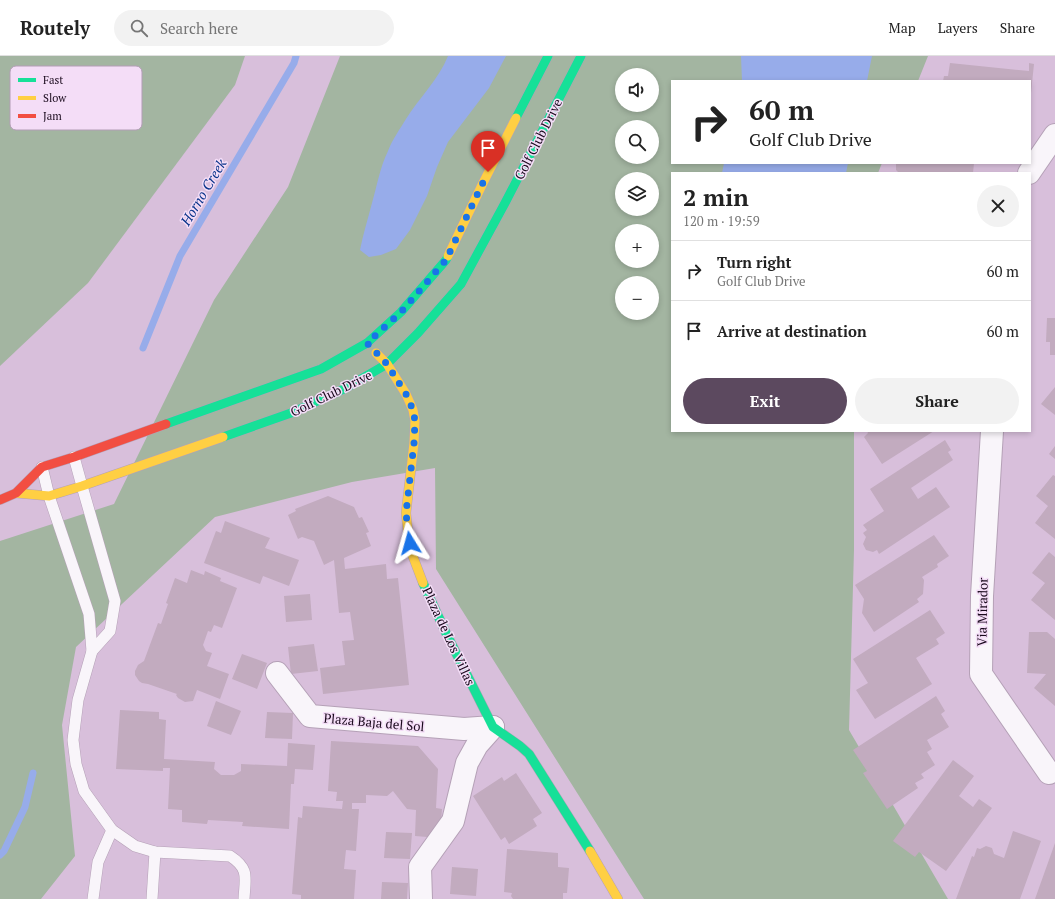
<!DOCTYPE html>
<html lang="en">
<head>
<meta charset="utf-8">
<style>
  :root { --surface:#fff; --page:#f2f2f2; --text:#222; --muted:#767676; --line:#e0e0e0; --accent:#5c495f }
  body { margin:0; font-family:"PT Serif",serif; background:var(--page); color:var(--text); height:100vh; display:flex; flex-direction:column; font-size:15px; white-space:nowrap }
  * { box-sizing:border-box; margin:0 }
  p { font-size:13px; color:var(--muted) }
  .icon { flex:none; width:22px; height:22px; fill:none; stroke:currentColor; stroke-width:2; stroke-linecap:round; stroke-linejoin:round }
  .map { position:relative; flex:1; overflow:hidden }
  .drawer { position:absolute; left:671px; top:116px; width:360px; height:260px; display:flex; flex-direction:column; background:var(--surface); border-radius:0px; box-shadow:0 2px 6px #0003 }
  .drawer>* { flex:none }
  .hud { position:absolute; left:671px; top:24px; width:360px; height:84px; border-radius:0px; box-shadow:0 2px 6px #0003; background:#fff; color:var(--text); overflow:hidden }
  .fabs { position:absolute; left:615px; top:12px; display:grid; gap:8px }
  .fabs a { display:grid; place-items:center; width:44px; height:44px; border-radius:50%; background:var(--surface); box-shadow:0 2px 6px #0003; font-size:20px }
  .pin { position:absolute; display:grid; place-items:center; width:34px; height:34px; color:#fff; margin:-41px -17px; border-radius:50% 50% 50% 0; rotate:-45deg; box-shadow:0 0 4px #0007 }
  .pin .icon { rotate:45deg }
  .me { position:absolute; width:44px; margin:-22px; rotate:352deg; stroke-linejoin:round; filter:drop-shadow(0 0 3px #0008) }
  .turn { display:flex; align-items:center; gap:14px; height:84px; padding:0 12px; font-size:18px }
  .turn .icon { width:52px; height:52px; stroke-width:2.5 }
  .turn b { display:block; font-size:28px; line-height:34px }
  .round { display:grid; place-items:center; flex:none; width:42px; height:42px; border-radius:21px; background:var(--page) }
  .summary { display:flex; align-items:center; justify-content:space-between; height:68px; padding:0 12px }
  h1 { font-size:24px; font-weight:700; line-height:30px }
  .action { display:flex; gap:8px; margin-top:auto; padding:8px 12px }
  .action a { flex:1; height:46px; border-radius:24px; background:var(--accent); color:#fff; font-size:16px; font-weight:700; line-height:46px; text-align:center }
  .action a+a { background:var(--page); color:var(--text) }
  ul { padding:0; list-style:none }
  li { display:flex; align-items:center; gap:12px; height:60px; padding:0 12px; border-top:1px solid var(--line) }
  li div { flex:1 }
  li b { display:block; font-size:15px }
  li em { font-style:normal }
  header { display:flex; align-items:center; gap:24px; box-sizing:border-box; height:56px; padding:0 20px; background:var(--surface); border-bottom:1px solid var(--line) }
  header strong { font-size:19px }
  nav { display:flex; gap:22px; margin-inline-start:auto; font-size:14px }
  .search { width:280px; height:36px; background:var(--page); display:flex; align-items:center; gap:10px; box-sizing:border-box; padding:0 14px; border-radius:22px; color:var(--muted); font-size:15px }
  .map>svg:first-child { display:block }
</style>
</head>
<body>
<header>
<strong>Routely</strong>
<div class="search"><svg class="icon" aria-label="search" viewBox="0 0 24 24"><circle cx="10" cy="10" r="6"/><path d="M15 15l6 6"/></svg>Search here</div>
<nav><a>Map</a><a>Layers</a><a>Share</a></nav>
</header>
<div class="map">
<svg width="1055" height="843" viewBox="0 0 1055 843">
  <rect width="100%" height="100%" fill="#d8bfdb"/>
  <g fill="#a3b5a1" fill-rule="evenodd">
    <path d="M0 0H245L235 29 88 227 0 310Z"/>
    <path d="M340 0H928L918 25H672V107H882L878 117H672V375H854V494L849 674 948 843H644L436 513 435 412 352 426 215 461 76 591 62 669 75 800 41 843H0V485L114 448 214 244 288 131ZM622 19H652V49H622ZM622 71H652V101H622ZM622 123H652V153H622ZM622 175H652V205H622ZM622 227H652V257H622Z"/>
  </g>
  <g fill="#97acea">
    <path d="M448 0H506L489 32 448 86 437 111 427 140 410 174 396 193 381 199 369 201 360 194C363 178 368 163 372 147 377 130 380 111 388 95 392 84 400 73 406 63 419 42 439 23 448 0Z"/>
    <path d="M741 0H872L867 25H742Z"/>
    <path d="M724 107H848L846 117H722Z"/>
  </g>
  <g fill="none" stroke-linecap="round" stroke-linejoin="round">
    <g stroke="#97acea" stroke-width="7">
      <path d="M143 292 180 200 294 7 296 0"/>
      <path d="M0 799 4 795 25 751 33 717"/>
    </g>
  </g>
  <g fill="#c2abbf">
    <path d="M950 7 1029 15V7L1034 8 1031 37H1030V25H943L944 20H948Z"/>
    <path d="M896 107H974L973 117H899L896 114Z"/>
    <path d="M1047 262H1055V299H1050V286H1046Z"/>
    <path d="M1055 331V359L1041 348Z"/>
    <path d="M867 375H934L882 408 864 381 868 377Z"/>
    <path d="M945 384 951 394 948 396 953 404 911 432 918 443 936 431 950 451 879 498 877 494 873 496 866 494 863 488 866 481 863 477 867 474 863 469 884 455 870 433Z"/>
    <path d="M1055 390V403L1049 398Z"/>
    <path d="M1053 419 1055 420V483L1035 467 1048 450 1036 440Z"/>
    <path d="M328 440 354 451 359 462 362 461 369 476 366 477 371 490 344 502 345 513 386 508 387 523 398 522 409 629 323 638 320 612 345 609 342 585 354 584 350 556 339 557 334 504 324 509 314 485 302 481 298 483 288 459 296 455 295 453Z"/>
    <path d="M225 465 270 482 265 492 299 504 289 530 263 520 260 528 204 507 216 475 221 477Z"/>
    <path d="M934 479 949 500 937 508 938 511 922 521 924 524 923 538 917 543 919 546 874 576 862 557 864 543 855 529Z"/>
    <path d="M1049 496 1055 501V564L1031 544 1045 527 1032 517Z"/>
    <path d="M191 514 204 519 205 515 221 522 220 525 237 532 222 572 214 569 211 576 208 575 203 589 206 595 212 597 207 610 229 618 220 643 197 634 193 645 185 646 178 642 176 639 177 638 148 628 142 627 139 625 135 619V615L138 609 144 605 158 567 161 568 168 548 166 547 175 522 187 527Z"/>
    <path d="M310 538 312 564 286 566 284 540Z"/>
    <path d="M930 554 945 577 936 583 939 588 916 602 932 628 875 663 856 634 868 627 853 603Z"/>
    <path d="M1029 576H1047L1055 583V650L1034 632 1046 618 1027 617Z"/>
    <path d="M314 588 318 615 291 618 288 591Z"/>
    <path d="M242 598 267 607 257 633 232 623Z"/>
    <path d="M936 640 945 655 941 658 949 671 927 684 932 693 927 696 935 709 921 718 924 722 915 727 918 732 887 753 863 717 867 715 853 694Z"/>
    <path d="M216 645 241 655 231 679 207 670Z"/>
    <path d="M120 654 159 656V663L166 664 164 703 215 706 214 713 221 719H234L241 715V708L287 710 288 687 315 689 313 714 295 713 294 728H291L289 773 242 770 243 766 208 764 207 768 182 766V754L168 753 170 712H163V715L116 713Z"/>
    <path d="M267 656 293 657 292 683 265 682Z"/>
    <path d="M331 685 418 690 438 713 436 752 442 753 440 782 415 780 416 754 407 753 393 735 387 740 366 739V747H352V753H359L356 795 346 794 344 813 356 814 354 843H301V839L292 838 298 761 302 762 303 750 342 753 343 745H336L337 736 328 735Z"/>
    <path d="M953 704 974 720 959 740 973 751 979 743 992 752 946 815 919 796 915 801 893 785Z"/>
    <path d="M516 717 542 757 533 763 537 770 509 788 505 781 501 784 473 740 502 721 504 725Z"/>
    <path d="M1013 775 1041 785 1020 843H956L972 800 974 801 977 792 980 793 986 790 992 792 994 798 1004 802Z"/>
    <path d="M386 776 412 777 410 803 384 802Z"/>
    <path d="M1055 787V843H1035Z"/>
    <path d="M507 793 558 797V811L569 812 567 837H563V843H513L511 840 512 837 504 836Z"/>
    <path d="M452 811 478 813 476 840 450 838Z"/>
    <path d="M382 826 408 827 407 843H381Z"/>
  </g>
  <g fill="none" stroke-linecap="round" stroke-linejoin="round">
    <defs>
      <g id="lane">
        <path d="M74 401 82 430 115 545 110 575 92 595"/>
        <path d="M42 411 49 440 89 558 92 595 78 644 73 684 76 708 84 735 112 774 135 790 155 796 230 800C250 813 245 822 244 843"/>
        <path d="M93 843 98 806 112 774"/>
        <path d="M152 843 155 796"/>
      </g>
      <g id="street">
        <path d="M1029 117 1055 79"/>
        <path d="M992 375 982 540 981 618 1049 717"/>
        <path d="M277 617 310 660 464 673 493 671"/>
        <path d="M421 843 420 811 453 765 467 707 477 689 493 671"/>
      </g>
      <g id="fast">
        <path d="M516 62 548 0"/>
        <path d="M166 368 321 313 367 287 401 256 446 204 448 200"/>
        <path d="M223 381 291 357 344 333 387 308 418 277 461 228 505 147 581 0"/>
        <path d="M423 527 446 577 493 671 520 690 529 698 590 795"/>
      </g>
      <g id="slow">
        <path d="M448 200 482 129 516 62"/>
        <path d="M376 297 387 308 406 338 413 354 415 365 414 387 406 457 408 476 412 498 423 527"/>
        <path d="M16 437 49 440 82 430 223 381"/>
        <path d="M590 795 618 843"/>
      </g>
      <path id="jam" d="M0 444 16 437 42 411 74 401 166 368"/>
    </defs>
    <use href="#lane" stroke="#b5a1b7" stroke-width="12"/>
    <use href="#street" stroke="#b5a1b7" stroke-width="24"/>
    <use href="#fast" stroke="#b5a1b7" stroke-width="10"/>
    <use href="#slow" stroke="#b5a1b7" stroke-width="10"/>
    <use href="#jam" stroke="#b5a1b7" stroke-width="10"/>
    <use href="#lane" stroke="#f9f5fa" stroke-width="11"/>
    <use href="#street" stroke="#f9f5fa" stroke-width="22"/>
    <use href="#fast" stroke="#16e098" stroke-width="9"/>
    <use href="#slow" stroke="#ffcf43" stroke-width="9"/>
    <use href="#jam" stroke="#f24e42" stroke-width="9"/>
  </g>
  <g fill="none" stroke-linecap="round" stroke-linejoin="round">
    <path stroke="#1a73e8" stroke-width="7" stroke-dasharray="0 12.6" d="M410 487 408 476 406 457 414 387 415 365 413 354 406 338 387 308 367 287 401 256 446 204 488 116"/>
  </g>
  <g text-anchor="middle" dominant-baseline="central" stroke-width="3" stroke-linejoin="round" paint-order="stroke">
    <g font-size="13" fill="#19091c" stroke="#f4ddf7">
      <text transform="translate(538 83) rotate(-63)">Golf Club Drive</text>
      <text transform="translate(331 337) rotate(-26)">Golf Club Drive</text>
      <text transform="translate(982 556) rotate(-89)">Via Mirador</text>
      <text transform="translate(449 580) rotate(65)">Plaza de Los Villas</text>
      <text transform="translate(374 666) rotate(5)">Plaza Baja del Sol</text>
    </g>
    <g font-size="14" font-style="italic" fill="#083389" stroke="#f4ddf7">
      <text transform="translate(203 136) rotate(-59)">Horno Creek</text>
    </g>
  </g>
  <rect x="10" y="10" width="132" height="64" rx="6" fill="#f4ddf7" stroke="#b29db5" stroke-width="1"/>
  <rect x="18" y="22" width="18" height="4" fill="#16e098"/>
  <rect x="18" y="40" width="18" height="4" fill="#ffcf43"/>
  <rect x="18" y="58" width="18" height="4" fill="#f24e42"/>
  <g font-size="11" fill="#19091c">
    <text x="43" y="28">Fast</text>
    <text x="43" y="46">Slow</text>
    <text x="43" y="64">Jam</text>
  </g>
</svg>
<div class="fabs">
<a><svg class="icon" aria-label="sound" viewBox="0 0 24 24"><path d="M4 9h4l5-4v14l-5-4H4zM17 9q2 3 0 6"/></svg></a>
<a><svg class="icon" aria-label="search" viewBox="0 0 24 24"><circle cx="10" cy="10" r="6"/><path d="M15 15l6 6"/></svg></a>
<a><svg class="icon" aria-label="layers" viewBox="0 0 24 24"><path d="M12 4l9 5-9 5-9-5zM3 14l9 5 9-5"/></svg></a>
<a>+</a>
<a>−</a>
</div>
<div class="pin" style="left:488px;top:116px;background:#d93025"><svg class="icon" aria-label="arrive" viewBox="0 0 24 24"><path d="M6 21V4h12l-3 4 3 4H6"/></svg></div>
<svg class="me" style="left:410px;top:487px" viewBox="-20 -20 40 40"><path d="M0-17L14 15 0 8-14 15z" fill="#1a73e8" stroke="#fff" stroke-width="4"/></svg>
<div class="hud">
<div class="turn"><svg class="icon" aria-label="right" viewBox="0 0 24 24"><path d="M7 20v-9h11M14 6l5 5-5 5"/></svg><div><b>60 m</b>Golf Club Drive</div></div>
</div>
<section class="drawer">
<div class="summary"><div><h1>2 min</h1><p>120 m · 19:59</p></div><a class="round"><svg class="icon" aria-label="close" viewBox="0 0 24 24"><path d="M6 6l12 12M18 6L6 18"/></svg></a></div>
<ul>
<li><svg class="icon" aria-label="right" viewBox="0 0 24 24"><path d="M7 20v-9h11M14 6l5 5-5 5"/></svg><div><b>Turn right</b><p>Golf Club Drive</p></div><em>60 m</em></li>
<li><svg class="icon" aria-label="arrive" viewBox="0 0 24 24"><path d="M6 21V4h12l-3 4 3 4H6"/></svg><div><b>Arrive at destination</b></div><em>60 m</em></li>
</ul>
<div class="action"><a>Exit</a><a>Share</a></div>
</section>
</div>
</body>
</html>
